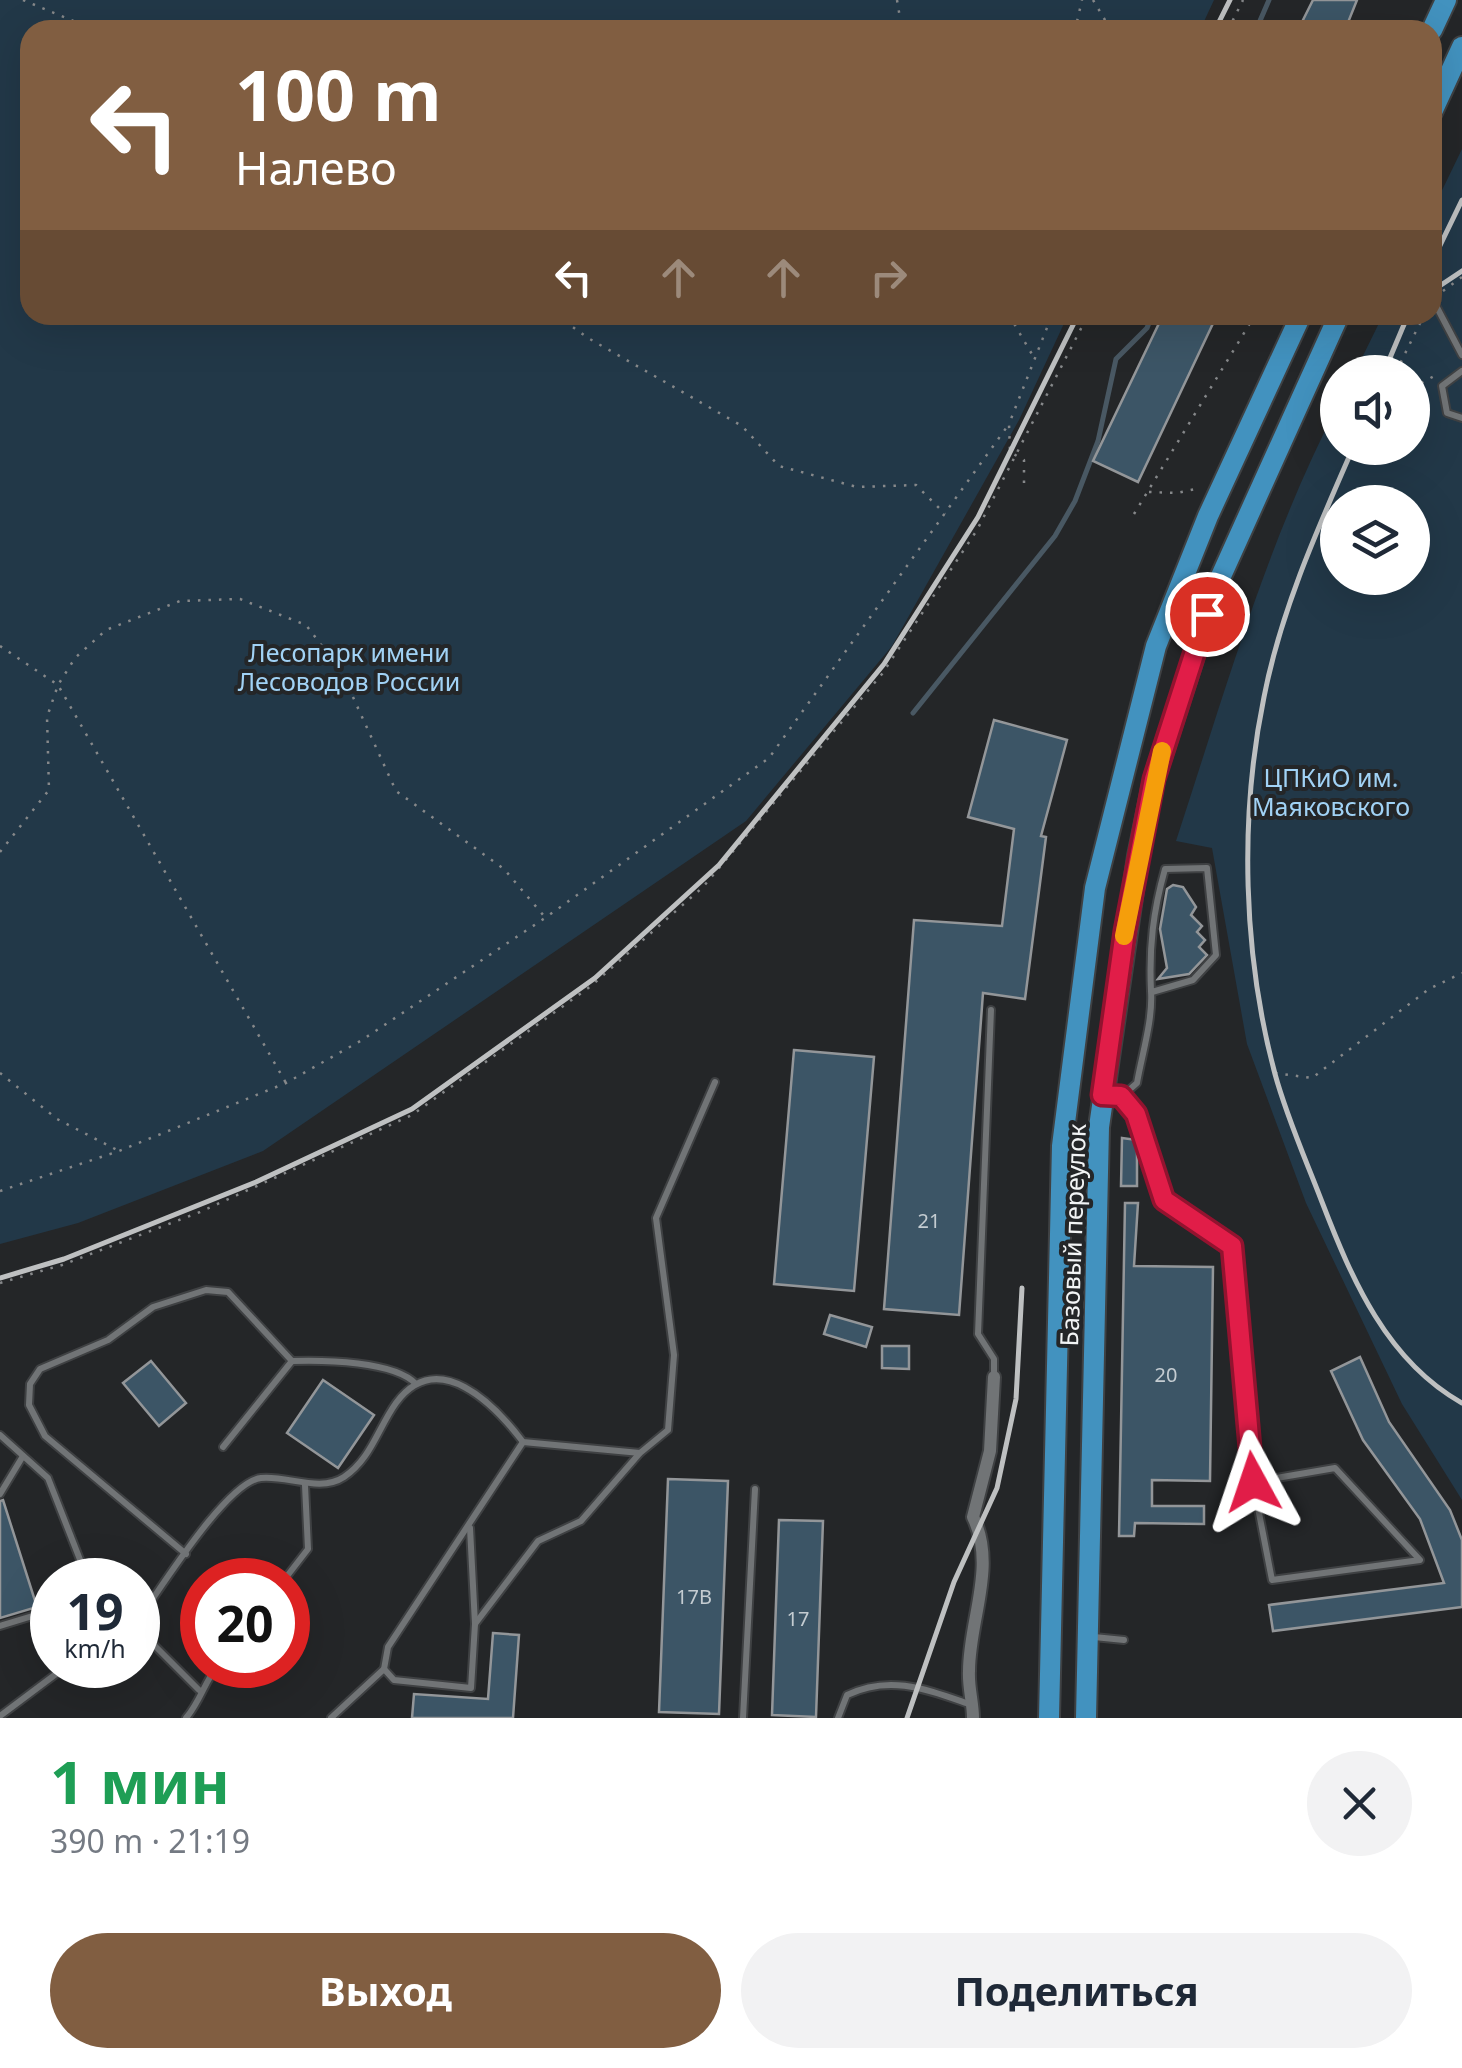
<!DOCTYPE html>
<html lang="ru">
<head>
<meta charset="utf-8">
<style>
  :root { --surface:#fff; --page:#f2f2f3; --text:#1f2937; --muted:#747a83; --accent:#815e41 }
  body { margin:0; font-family:"Noto Sans",sans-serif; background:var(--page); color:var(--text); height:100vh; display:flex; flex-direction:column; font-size:38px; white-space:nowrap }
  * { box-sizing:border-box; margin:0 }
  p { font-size:32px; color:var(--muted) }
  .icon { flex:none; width:55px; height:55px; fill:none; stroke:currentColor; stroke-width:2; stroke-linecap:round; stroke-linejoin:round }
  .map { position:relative; height:1718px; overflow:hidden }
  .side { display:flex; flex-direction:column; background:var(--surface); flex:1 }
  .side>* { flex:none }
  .banner { position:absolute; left:20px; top:20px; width:1422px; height:305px; border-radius:30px; box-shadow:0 10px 40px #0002; background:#815e41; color:#fff; overflow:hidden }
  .controls { position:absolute; left:1320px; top:355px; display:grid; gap:20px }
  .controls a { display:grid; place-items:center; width:110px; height:110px; border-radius:50%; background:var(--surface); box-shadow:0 10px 40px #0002; font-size:50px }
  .speed { position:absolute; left:30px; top:1558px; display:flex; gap:20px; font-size:50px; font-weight:700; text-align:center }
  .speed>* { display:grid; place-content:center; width:130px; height:130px; border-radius:50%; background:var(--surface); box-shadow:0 10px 40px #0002; line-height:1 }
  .speed small { font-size:25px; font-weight:400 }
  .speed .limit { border:15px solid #d22; background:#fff; color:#111 }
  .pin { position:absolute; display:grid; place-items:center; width:85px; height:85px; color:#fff; margin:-42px; border:5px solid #fff; border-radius:50%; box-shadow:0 2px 10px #0007 }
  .me { position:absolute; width:110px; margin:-55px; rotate:355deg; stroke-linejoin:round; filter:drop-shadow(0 0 8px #0008) }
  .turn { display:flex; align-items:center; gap:35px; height:210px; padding:0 50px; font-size:45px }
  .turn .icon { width:130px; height:130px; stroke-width:2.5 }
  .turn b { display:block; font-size:70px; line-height:85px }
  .lanes { display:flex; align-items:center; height:95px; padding:0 50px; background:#0003; justify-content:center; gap:50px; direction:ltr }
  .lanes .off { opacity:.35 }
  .round { display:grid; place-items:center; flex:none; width:105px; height:105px; border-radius:52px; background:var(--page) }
  .headline { display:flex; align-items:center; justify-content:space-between; height:170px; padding:0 50px }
  h1 { font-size:60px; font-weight:700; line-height:75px; color:#1e9e55 }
  .primary-button { display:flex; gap:20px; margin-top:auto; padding:20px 50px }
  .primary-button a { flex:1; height:115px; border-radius:60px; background:var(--accent); color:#fff; font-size:40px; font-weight:700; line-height:115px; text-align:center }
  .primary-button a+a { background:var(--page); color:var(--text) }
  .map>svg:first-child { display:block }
</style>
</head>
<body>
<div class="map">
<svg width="1462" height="1718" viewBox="0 0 1462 1718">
  <rect width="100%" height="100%" fill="#242628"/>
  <g fill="#223848" fill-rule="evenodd">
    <path d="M0 0H1214L1200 30H30V315H1068L1019 420 892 646 746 821 263 1151 78 1223 0 1244Z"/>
    <path d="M1462 149V1500L1402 1404 1306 1203 1247 1044 1212 848 1176 841C1224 695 1266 544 1337 407L1338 448H1412V372H1355L1383 315H1432L1433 209ZM1338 502H1412V578H1338Z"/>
  </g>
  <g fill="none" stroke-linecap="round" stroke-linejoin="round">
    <g stroke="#495863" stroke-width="5">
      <path d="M1256 30 1269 0"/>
      <path d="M913 713 1055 536 1075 501 1098 441 1116 359 1147 328 1152 315"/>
    </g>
  </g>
  <g fill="#3c5566" stroke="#939699" stroke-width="2.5">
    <path d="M1313 0H1357L1347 25 1342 23 1339 30H1298Z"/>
    <path d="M1163 315H1217L1138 482 1093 461Z"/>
    <path d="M994 720 1067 740 1041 836 1046 837 1025 999 983 993 959 1315 884 1309 914 920 1002 926 1014 829 968 817Z"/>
    <path d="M1173 885 1183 887 1196 907 1191 915 1202 926 1197 932 1205 940 1199 947 1207 955 1189 974 1158 979 1167 968 1160 929 1167 889Z"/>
    <path d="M794 1050 874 1057 854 1291 774 1284Z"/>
    <path d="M1122 1138 1137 1140V1186H1121Z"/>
    <path d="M1125 1203H1138L1134 1266 1213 1267 1210 1481 1152 1480V1506H1204V1524L1135 1523 1134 1536H1119Z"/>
    <path d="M830 1315 872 1327 866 1347 824 1334Z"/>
    <path d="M882 1346H909V1369L882 1368Z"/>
    <path d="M1360 1357 1389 1422 1450 1510 1462 1540V1607L1273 1631 1269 1605 1444 1583 1420 1519 1363 1440 1331 1371Z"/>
    <path d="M151 1361 186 1403 159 1426 123 1383Z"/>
    <path d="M323 1380 374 1415 338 1468 287 1433Z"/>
    <path d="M668 1479 728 1481 719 1714 659 1712Z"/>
    <path d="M3 1500 37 1607 0 1618V1501Z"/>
    <path d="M779 1520 823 1521 816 1717 772 1715Z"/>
    <path d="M493 1633 519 1635 513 1718H412L414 1694 488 1699Z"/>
  </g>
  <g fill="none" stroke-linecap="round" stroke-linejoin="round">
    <defs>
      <g id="service">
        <path d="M1432 298 1462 355"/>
        <path d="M1462 371 1442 386 1447 413 1462 418"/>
        <path d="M991 1010 978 1334 994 1359V1377"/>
        <path d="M1109 1095 1121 1097 1136 1114 1164 1200 1232 1247 1253 1482 1335 1468 1420 1560 1272 1580 1253 1482"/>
        <path d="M1121 1097 1137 1083C1142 1054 1153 1020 1151 991 1149 947 1153 912 1165 869L1207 868 1216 955 1193 980 1152 992"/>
        <path d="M0 1435 48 1478 88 1580"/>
        <path d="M223 1447 292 1361"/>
        <path d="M0 1494 23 1456"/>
        <path d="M470 1528 475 1624"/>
        <path d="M186 1554 45 1436 29 1405 30 1384 40 1369 108 1340 153 1307 206 1290 228 1292 292 1361C324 1360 394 1361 416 1384"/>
        <path d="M284 1580 308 1549 305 1485"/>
        <path d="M138 1620C160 1590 226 1482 261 1478 287 1475 320 1493 344 1477 371 1459 378 1428 396 1403 438 1346 495 1405 523 1442L640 1453 668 1430 674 1355 656 1218 715 1082"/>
        <path d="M0 1626 49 1611 52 1606"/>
        <path d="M138 1629 199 1690"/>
        <path d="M1094 1637 1124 1640"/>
        <path d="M384 1669 388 1647 523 1442"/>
        <path d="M0 1716 68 1665"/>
        <path d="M186 1718C200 1702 204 1683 218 1665"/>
        <path d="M331 1718 384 1669 394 1680 471 1688 475 1624 538 1541 581 1521 639 1454"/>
        <path d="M743 1718 755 1489"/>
        <path d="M838 1718 847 1695C891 1674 928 1690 972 1705"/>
      </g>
      <path id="minor" d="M973 1718C973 1702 968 1687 969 1671 969 1620 997 1566 973 1517L990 1451 994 1377"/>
      <g id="primary">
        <path d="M1432 30 1446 0"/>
        <path d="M1432 112 1462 47"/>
        <path d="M1049 1718 1062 1146 1095 888 1156 646 1208 516 1301 315"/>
        <path d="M1086 1718 1099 1127 1138 856 1154 779 1217 585 1339 315"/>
      </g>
    </defs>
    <use href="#service" stroke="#3f4143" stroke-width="10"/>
    <use href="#minor" stroke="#3f4143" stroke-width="16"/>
    <use href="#primary" stroke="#3f4143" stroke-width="24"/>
    <g stroke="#86888a" stroke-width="2.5" stroke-dasharray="2.5 8" stroke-linecap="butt">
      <path d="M23 0 95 30"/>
      <path d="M897 0 902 30"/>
      <path d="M1093 0 1111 30"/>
      <path d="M1080 30 1076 26 1082 0"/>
      <path d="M1228 30 1243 0"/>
      <path d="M1443 291 1462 277"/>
      <path d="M556 315 588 338 742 426 779 466 857 487 916 485 945 514"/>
      <path d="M1009 315 1033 356"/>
      <path d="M1396 372 1424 315"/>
      <path d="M1412 388 1436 375"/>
      <path d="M1024 483V460L1010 452 1009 424 1052 315"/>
      <path d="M1149 492 1177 493 1200 488"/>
      <path d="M1134 514 1255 315"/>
      <path d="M0 646 58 685 286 1083"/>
      <path d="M0 852 49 790 47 717 58 685 75 658 106 630 180 601 240 599 306 625 341 671 396 791 504 869 544 916"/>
      <path d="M0 1073 57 1119 119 1151"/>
      <path d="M1275 1073 1312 1078 1429 989 1462 973"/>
      <path d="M0 1191 119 1151 286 1083 362 1040 545 918 769 758 1009 424"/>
      <path d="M0 1283 62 1265 200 1212 412 1115 591 986 703 887 882 674 977 530 1088 315"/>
    </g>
    <use href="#service" stroke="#717476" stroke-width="6"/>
    <use href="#minor" stroke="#717476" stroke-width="12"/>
    <use href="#primary" stroke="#4292bf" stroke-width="20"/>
    <g stroke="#bec0c1" stroke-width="5">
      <path d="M1215 30 1230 0"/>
      <path d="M1432 262 1462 200"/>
      <path d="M1432 291 1462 271"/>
      <path d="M1384 372 1408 315"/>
      <path d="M1353 448C1318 528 1281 610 1264 697 1239 818 1243 955 1275 1074 1287 1118 1306 1160 1322 1202 1352 1280 1387 1361 1462 1403"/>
      <path d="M0 1278 64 1259 256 1182 412 1109 595 978 719 865 884 664 978 517 1078 315"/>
      <path d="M907 1718 954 1582 997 1488 1016 1399 1022 1288"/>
    </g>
  </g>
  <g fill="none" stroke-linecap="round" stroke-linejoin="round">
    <defs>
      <path id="route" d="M1207 614 1154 779 1125 931 1102 1095 1121 1096 1136 1114 1164 1200 1232 1246 1253 1482"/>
    </defs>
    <use href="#route" stroke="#92132f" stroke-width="25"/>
    <use href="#route" stroke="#e11d48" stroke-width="18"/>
    <path stroke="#f59e0b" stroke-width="18" d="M1124 936 1162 751"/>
  </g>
  <g text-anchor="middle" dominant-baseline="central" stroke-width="8" stroke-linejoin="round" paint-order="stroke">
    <g font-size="20" fill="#c4ccd1">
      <text x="929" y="1220">21</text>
      <text x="1166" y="1374">20</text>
      <text x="694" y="1596">17В</text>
      <text x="798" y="1618">17</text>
    </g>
    <g font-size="25" fill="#a1d2f5" stroke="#242628">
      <text x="349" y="652">Лесопарк имени<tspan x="349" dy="29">Лесоводов России</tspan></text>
      <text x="1331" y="777">ЦПКиО им.<tspan x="1331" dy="29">Маяковского</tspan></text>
    </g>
    <g font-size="25" fill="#f2f4f5" stroke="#242628">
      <text transform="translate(1072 1235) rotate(-88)">Базовый переулок</text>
    </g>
  </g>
</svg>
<div class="controls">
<a><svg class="icon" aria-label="sound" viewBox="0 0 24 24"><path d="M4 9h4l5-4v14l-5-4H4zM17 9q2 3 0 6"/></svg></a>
<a><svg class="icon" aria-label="layers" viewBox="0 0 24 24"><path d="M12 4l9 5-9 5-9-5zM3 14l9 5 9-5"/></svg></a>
</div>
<div class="speed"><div>19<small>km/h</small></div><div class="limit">20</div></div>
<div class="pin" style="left:1207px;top:614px;background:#d93025"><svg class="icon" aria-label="arrive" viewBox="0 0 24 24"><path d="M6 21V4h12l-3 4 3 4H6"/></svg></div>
<svg class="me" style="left:1253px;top:1482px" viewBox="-20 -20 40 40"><path d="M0-17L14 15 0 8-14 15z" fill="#e11d48" stroke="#fff" stroke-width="4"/></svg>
<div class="banner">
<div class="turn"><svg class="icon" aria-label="left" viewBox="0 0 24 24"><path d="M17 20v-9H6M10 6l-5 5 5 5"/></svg><div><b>100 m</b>Налево</div></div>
<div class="lanes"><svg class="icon" aria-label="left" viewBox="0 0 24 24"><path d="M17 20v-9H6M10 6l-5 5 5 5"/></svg><svg class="icon off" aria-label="ahead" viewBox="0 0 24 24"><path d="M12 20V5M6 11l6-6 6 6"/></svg><svg class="icon off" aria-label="ahead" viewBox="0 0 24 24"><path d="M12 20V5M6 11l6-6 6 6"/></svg><svg class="icon off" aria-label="right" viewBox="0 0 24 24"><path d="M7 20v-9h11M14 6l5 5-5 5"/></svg></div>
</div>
</div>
<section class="side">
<div class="headline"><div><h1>1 мин</h1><p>390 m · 21:19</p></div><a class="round"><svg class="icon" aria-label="close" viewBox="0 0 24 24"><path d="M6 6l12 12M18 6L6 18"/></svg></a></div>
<div class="primary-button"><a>Выход</a><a>Поделиться</a></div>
</section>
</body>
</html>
